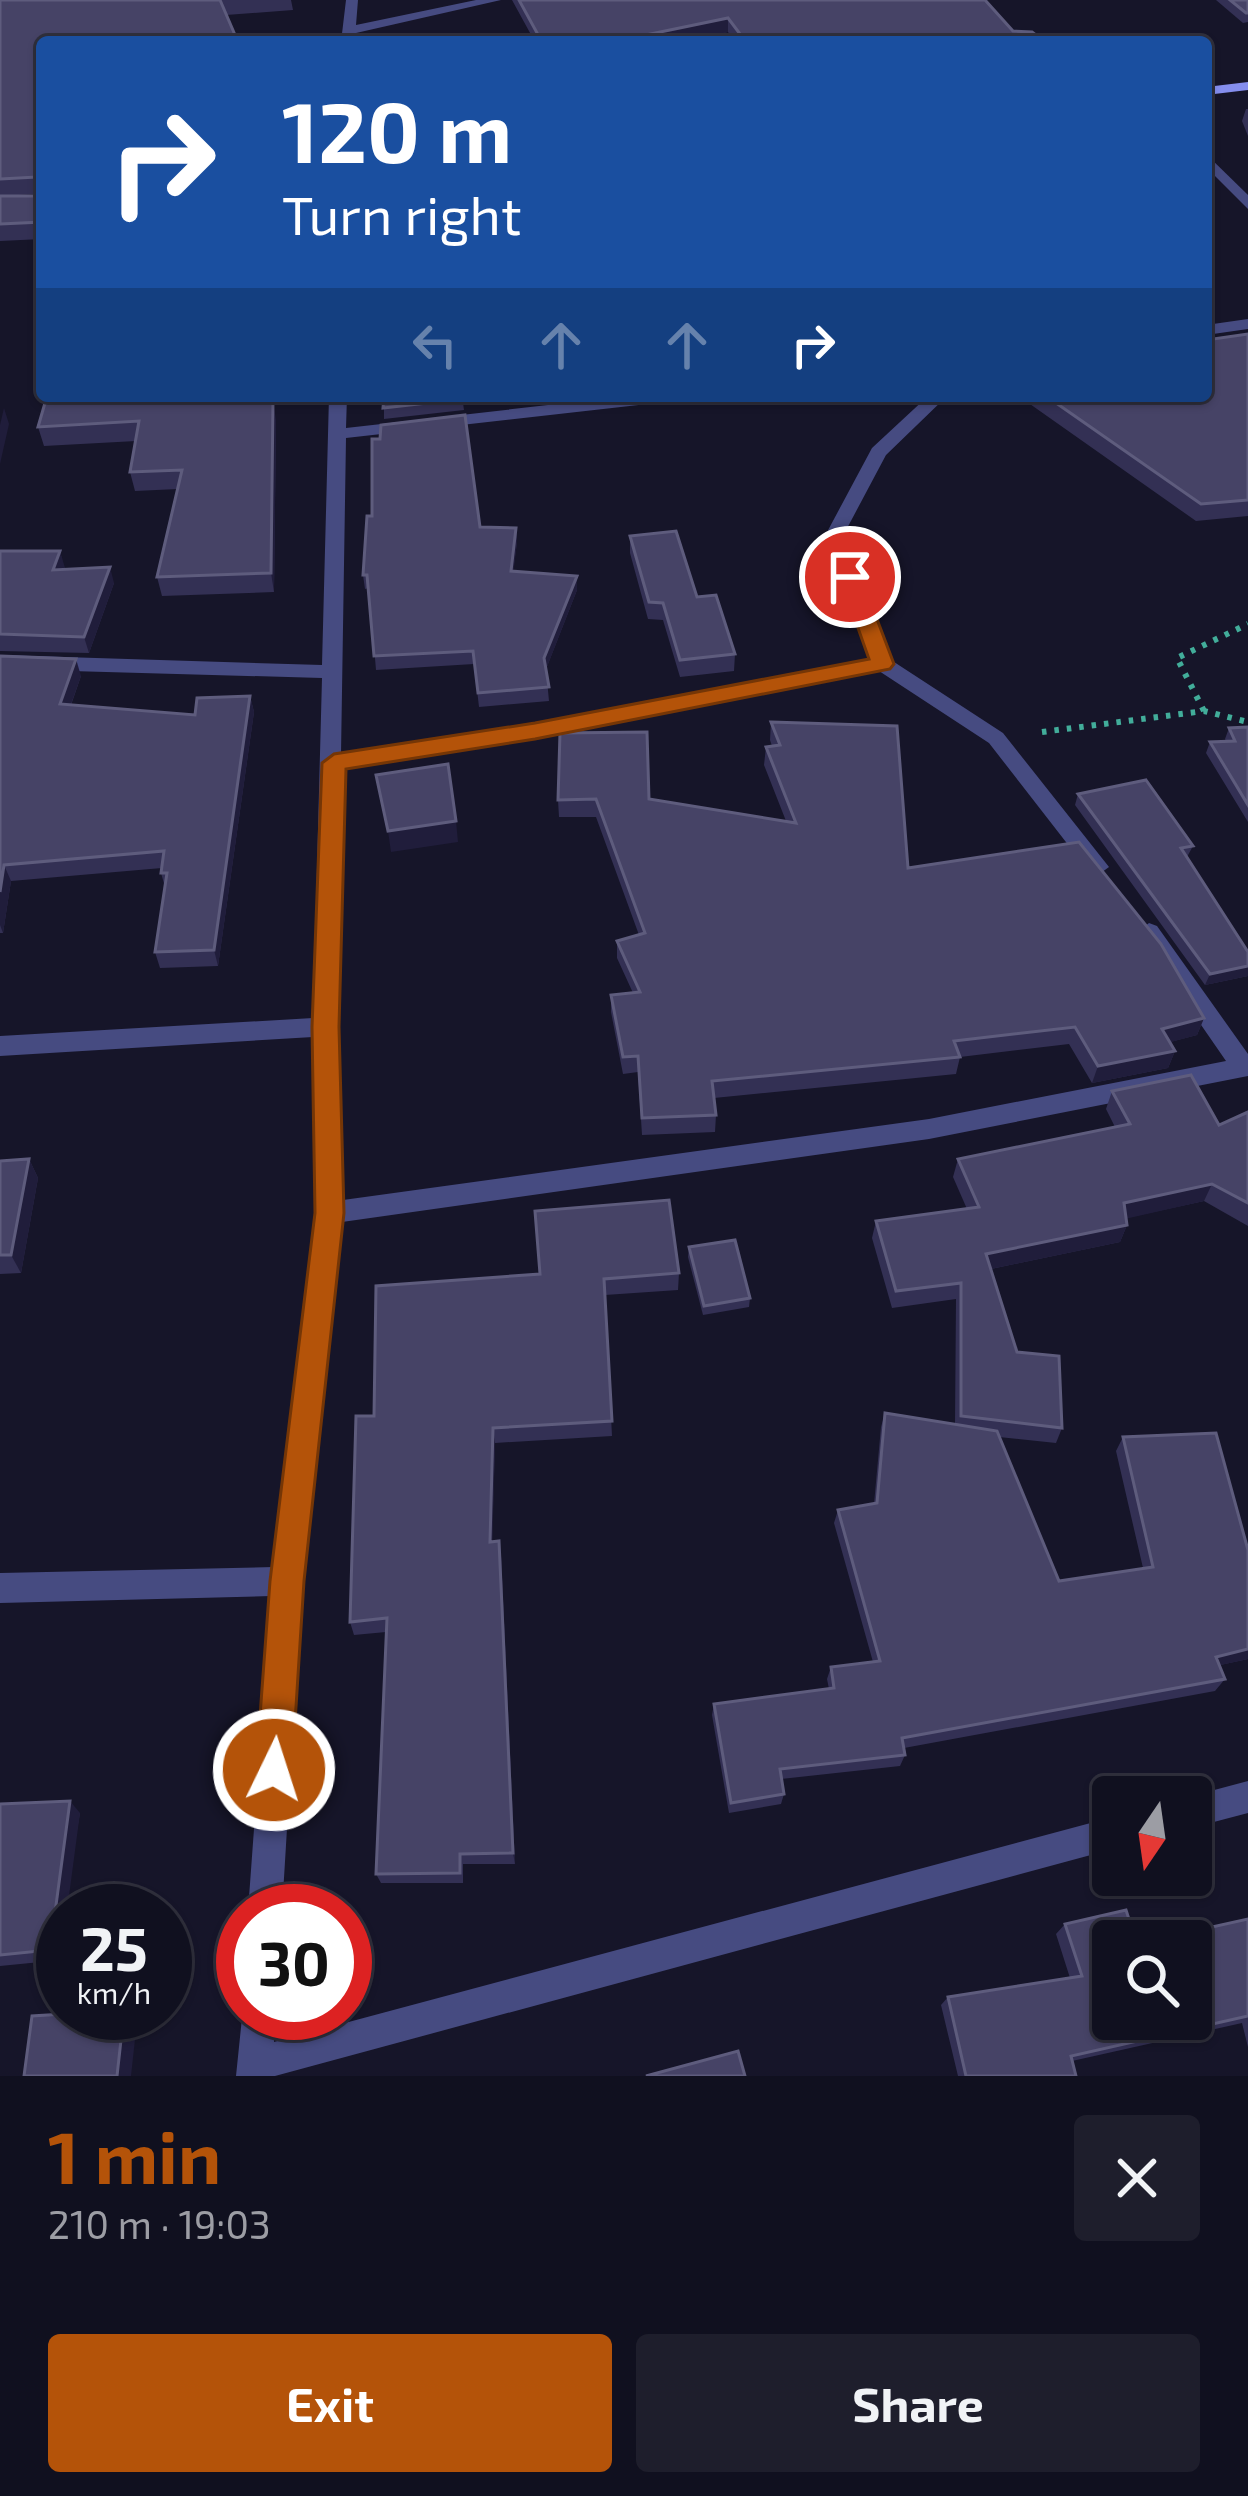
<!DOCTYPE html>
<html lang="en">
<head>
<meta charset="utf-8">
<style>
  :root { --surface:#10101f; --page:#1e1e2c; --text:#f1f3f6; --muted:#9c9da4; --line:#30303d; --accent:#b45309 }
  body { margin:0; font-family:"Exo 2",sans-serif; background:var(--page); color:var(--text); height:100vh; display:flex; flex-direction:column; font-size:45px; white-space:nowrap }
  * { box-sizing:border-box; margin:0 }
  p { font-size:39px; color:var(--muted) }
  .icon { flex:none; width:66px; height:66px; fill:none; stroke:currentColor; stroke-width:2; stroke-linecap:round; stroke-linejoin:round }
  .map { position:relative; height:2076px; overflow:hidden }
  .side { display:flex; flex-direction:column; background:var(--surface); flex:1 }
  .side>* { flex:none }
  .hud { position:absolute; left:36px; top:36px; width:1176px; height:366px; border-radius:12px; box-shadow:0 3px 9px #0004,0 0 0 3px var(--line); background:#1a4fa0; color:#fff; overflow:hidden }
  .needle { width:78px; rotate:193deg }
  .buttons { position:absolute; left:1092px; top:1776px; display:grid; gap:24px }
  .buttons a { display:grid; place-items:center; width:120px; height:120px; border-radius:12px; background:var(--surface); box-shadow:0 3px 9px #0004,0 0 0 3px var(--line); font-size:60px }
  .speed { position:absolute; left:36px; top:1884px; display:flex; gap:24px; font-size:60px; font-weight:700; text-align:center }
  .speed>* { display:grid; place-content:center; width:156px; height:156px; border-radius:50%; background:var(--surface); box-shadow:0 3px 9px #0004,0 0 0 3px var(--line); line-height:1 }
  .speed small { font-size:30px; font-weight:400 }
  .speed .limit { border:18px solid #d22; background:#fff; color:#111 }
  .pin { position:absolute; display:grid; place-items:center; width:102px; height:102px; color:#fff; margin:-51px; border:6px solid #fff; border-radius:50%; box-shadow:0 3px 12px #0007 }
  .me { position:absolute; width:132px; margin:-66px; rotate:4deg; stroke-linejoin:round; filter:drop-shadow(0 0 9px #0008) }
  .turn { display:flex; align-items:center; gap:42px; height:252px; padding:0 48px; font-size:54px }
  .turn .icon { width:156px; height:156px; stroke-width:2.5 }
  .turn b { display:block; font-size:84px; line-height:102px }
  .lanes { display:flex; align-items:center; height:114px; padding:0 48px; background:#0003; justify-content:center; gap:60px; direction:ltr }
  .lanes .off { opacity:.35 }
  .round { display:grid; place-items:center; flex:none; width:126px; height:126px; border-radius:12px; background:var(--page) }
  .overview { display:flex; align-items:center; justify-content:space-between; height:204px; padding:0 48px }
  h1 { font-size:72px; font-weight:700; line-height:90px; color:var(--accent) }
  .button { display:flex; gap:24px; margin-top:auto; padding:24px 48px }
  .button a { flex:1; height:138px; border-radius:12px; background:var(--accent); color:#fff; font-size:48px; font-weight:700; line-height:138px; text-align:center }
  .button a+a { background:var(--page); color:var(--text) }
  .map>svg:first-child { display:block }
</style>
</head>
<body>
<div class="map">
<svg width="1248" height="2076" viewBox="0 0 1248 2076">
  <rect width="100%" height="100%" fill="#161529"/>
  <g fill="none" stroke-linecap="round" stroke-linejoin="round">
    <g stroke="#42ad9a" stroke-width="6" stroke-dasharray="4.5 8" stroke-linecap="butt">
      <path d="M1204 711 1177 658 1248 624"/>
      <path d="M1042 732 1204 711 1248 722"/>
    </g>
    <g fill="#464b81" fill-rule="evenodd">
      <path d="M346 0H358L356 25 476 0H501L356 33 355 42H341Z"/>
      <path d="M1206 154 1248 195V209L1206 167Z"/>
      <path d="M1248 319V329L1206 335V325Z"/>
      <path d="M329 396H347L346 428 628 396H683L674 401 346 438 341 755 535 724 870 660 826 534 872 448 928 396H947L886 455 844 534 891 660 1003 733 1109 867 1098 875 1090 873 989 743 879 671 535 738 341 769 337 1027 343 1200 929 1119 1226 1061 1141 938 1138 932 1149 923 1157 926 1248 1054V1076L929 1139 342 1222 302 1581 282 1911H248L271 1596 0 1603V1573L274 1567 317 1213 313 1037 0 1056V1036L313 1018 322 678 0 669V655L322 665Z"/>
      <path d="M1248 1781V1813L1191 1828 1188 1797Z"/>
      <path d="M1113 1817V1849L275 2076H236L243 2008V2013H275L274 2042Z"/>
    </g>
    <path fill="#858eee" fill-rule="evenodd" d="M1248 82V90L1206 95V87Z"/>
  </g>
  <g fill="#333054">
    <path d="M0 0H291L293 10 226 15 42 42V239L0 241V196H38V194L0 196Z"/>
    <path d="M512 0H985L1013 31 1045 42H735L728 32 678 42H535Z"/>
    <path d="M1216 0H1248V22L1243 23Z"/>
    <path d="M1246 109H1248V136L1242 121Z"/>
    <path d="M1248 334V516L1196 521 1020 397 1206 396Z"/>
    <path d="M47 396H239L238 403 276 420 274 592 162 596 157 577 178 489 135 491 130 472 136 441 44 446 38 427Z"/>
    <path d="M384 396H514L463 403 464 410 384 419Z"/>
    <path d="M372 516 480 527 516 528 517 542 513 571 577 590 546 669 549 701 479 707 474 664 376 670 369 588 365 589 363 575Z"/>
    <path d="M630 536 697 597 735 654 734 671 680 677 663 620 648 619 630 553Z"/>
    <path d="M0 551H60L64 569 114 583 89 653 0 651Z"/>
    <path d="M0 656 81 676 71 705 195 715 250 696 254 712 218 966 160 968 155 952 165 887 161 873 162 868 11 881 3 933H0Z"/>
    <path d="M771 722 908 868 1204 1018 1197 1035 1170 1042 1175 1051 1168 1068 1092 1083 1069 1044 960 1057 956 1074 714 1098 716 1115 715 1132 642 1135 638 1072 623 1074 611 1012V995L633 993 617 958V941L639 935 596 817H559L558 800 649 799 786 821 764 765 766 747 772 746 770 740Z"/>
    <path d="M1248 727V822L1206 753 1210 742 1226 741 1225 739 1229 728Z"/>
    <path d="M1078 794 1193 846 1187 857 1248 952V976L1205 985 1075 805Z"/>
    <path d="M1112 1091 1219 1125 1248 1112V1226L1204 1201 1126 1218 1127 1225 1120 1242 991 1269 1017 1352 1062 1428 1056 1443 999 1437 1059 1581 1143 1568 1116 1451 1123 1437 1248 1550V1659L1220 1665 1225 1679 1215 1691 904 1748 905 1755 900 1766 781 1779 784 1794 781 1804 729 1813 712 1715 714 1704 829 1689 827 1679 831 1667 873 1662 834 1523 838 1510 874 1504 881 1427 885 1413 955 1424 956 1299 892 1308 872 1238 876 1221 967 1209 953 1177 958 1159 1115 1127 1106 1109Z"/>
    <path d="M29 1159 38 1178 21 1273 0 1274V1161Z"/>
    <path d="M689 1247 750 1298 749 1307 703 1315 688 1257Z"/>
    <path d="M679 1273 678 1290 605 1295 612 1436 495 1443 492 1542 501 1555 515 1864H463V1883H381L376 1874 386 1632 354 1635 350 1622 374 1416 376 1286Z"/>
    <path d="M0 1804 80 1813 63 1911 61 1960 0 1966Z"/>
    <path d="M1248 1919V2047L1242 2023 1072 2061 1076 2076H958L941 2005 948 1997 1070 1978 1056 1934 1065 1924 1113 2019Z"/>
  </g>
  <g fill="#201d3b">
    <path d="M728 18V32L678 42H612Z"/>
    <path d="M462 396H514L463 403Z"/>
    <path d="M273 401 276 420 274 592 271 573Z"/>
    <path d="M4 408 9 424 0 464V425Z"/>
    <path d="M516 528 517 542 512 585 511 571Z"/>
    <path d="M60 551 65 568 59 587 53 570Z"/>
    <path d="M110 567 114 583 89 653 84 637Z"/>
    <path d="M577 576V590L545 672 544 658Z"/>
    <path d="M76 659 81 676 65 721 60 704Z"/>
    <path d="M250 696 254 712 218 966 214 950Z"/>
    <path d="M456 821 458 842 391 852 388 831Z"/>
    <path d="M4 865 11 881 3 933 0 925V892Z"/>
    <path d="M1248 966V976L1205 985 1210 974Z"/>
    <path d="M1204 1018 1197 1035 1156 1046 1162 1029Z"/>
    <path d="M1175 1051 1168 1068 1092 1083 1098 1066Z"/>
    <path d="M29 1159 38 1178 21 1273 11 1255Z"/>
    <path d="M1212 1184 1204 1201 1116 1221 1124 1203Z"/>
    <path d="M1127 1225 1120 1242 981 1271 986 1254Z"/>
    <path d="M493 1428 495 1443 492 1556 490 1542Z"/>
    <path d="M499 1541 501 1555 515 1864 513 1853Z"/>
    <path d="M1248 1649V1659L1207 1668 1216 1657Z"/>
    <path d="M70 1801 80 1813 67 1911H63L61 1960 50 1950Z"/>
    <path d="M124 2013H127L137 2021 131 2076H117Z"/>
  </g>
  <g fill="#464366" stroke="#5e5c7d" stroke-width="3">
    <path d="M0 0H220L238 42H42V181L37 177 0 179Z"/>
    <path d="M519 0H985L1013 31 1032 32 1045 42H746L728 18 612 42H542Z"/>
    <path d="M1230 0H1248V13H1246Z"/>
    <path d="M42 182V222L0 224V196H38Z"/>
    <path d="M1248 334V500L1201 504 1046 396H1206V340Z"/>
    <path d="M47 396H232L230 403 273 401 271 573 157 577 182 470 130 472 139 421 38 427Z"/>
    <path d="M384 396H462L463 399 383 408Z"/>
    <path d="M465 415 480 527 516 528 511 571 577 576 544 658 549 687 478 693 473 651 374 656 367 575H363L367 516H372V439H380L381 425Z"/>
    <path d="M676 531 697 597 716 595 735 654 680 660 663 603 649 602 630 536Z"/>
    <path d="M0 551H60L53 570 110 567 84 637 0 634Z"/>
    <path d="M0 656 76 659 60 704 195 715 197 698 250 696 214 950 155 952 167 873H161L164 851 4 865 0 892Z"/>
    <path d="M771 722 897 726 908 868 1079 842 1161 944 1204 1018 1162 1029 1175 1051 1098 1066 1075 1027 954 1041 960 1057 712 1081 716 1115 642 1118 638 1056 623 1057 611 995 640 992 617 941 645 933 596 799 558 800 560 733 647 732 649 799 796 823 766 747 780 745Z"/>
    <path d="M1248 727V805L1210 742 1235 741 1229 728Z"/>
    <path d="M448 764 456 821 388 831 376 775Z"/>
    <path d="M1146 780 1193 846 1181 848 1248 952V966L1210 974 1078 794Z"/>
    <path d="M1191 1075 1219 1125 1248 1112V1203L1212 1184 1124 1203 1127 1225 986 1254 1017 1352 1059 1356 1062 1428 961 1416V1283L896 1291 876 1221 979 1207 958 1159 1130 1124 1112 1091Z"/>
    <path d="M29 1159 11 1255H0V1161Z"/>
    <path d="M669 1200 679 1273 604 1279 612 1421 493 1428 490 1542 499 1541 513 1853 460 1854V1873L376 1874 387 1618 350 1622 356 1416H374L376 1286 540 1274 535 1211Z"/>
    <path d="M735 1240 750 1298 704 1306 689 1247Z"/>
    <path d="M885 1413 997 1431 1059 1581 1153 1567 1123 1437 1216 1433 1248 1550V1649L1216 1657 1225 1679 902 1738 905 1755 780 1769 784 1794 731 1803 714 1704 834 1688 831 1667 880 1661 838 1510 877 1503Z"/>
    <path d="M70 1801 50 1950 0 1955V1804Z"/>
    <path d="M1126 1910 1136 1941H1113V2019H1191V1941H1149L1248 1919V2016L1071 2056 1076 2076H966L948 1997 1082 1976 1065 1924Z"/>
    <path d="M80 2013H124L117 2076H24L32 2016Z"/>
    <path d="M738 2051 745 2076H646Z"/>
  </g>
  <path fill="#b45309" stroke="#753606" stroke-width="3" d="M850 570 861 577 894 664 890 669 535 739 346 769 339 1027 344 1213 304 1581 292 1770 287 1782 274 1788 261 1782 256 1770 270 1581 315 1213 312 1027 322 763 334 754 535 723 869 659 840 577Z"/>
</svg>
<div class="buttons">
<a><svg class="needle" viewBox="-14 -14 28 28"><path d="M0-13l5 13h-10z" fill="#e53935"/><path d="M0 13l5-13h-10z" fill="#9c9da4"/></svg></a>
<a><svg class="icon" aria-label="search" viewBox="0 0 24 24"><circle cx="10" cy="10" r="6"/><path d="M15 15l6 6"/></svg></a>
</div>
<div class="speed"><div>25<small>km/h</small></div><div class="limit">30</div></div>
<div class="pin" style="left:850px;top:577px;background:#d93025"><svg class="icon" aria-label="arrive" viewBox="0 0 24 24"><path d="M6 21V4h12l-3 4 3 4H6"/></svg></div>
<svg class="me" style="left:274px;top:1770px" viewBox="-20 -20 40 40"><circle r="17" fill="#b45309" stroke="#fff" stroke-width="3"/><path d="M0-11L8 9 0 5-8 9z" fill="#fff"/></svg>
<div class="hud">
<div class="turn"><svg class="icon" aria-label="right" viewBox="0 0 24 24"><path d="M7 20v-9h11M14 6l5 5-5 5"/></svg><div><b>120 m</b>Turn right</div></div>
<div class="lanes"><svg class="icon off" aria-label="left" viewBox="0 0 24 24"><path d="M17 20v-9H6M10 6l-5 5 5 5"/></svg><svg class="icon off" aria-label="ahead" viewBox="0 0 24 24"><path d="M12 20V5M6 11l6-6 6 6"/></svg><svg class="icon off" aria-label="ahead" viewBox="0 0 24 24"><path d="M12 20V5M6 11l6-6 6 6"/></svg><svg class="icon" aria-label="right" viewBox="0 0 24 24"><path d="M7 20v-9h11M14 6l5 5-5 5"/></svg></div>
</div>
</div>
<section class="side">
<div class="overview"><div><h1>1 min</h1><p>210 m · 19:03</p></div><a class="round"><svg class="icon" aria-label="close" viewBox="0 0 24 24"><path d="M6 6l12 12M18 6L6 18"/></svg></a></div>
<div class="button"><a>Exit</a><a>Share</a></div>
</section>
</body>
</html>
